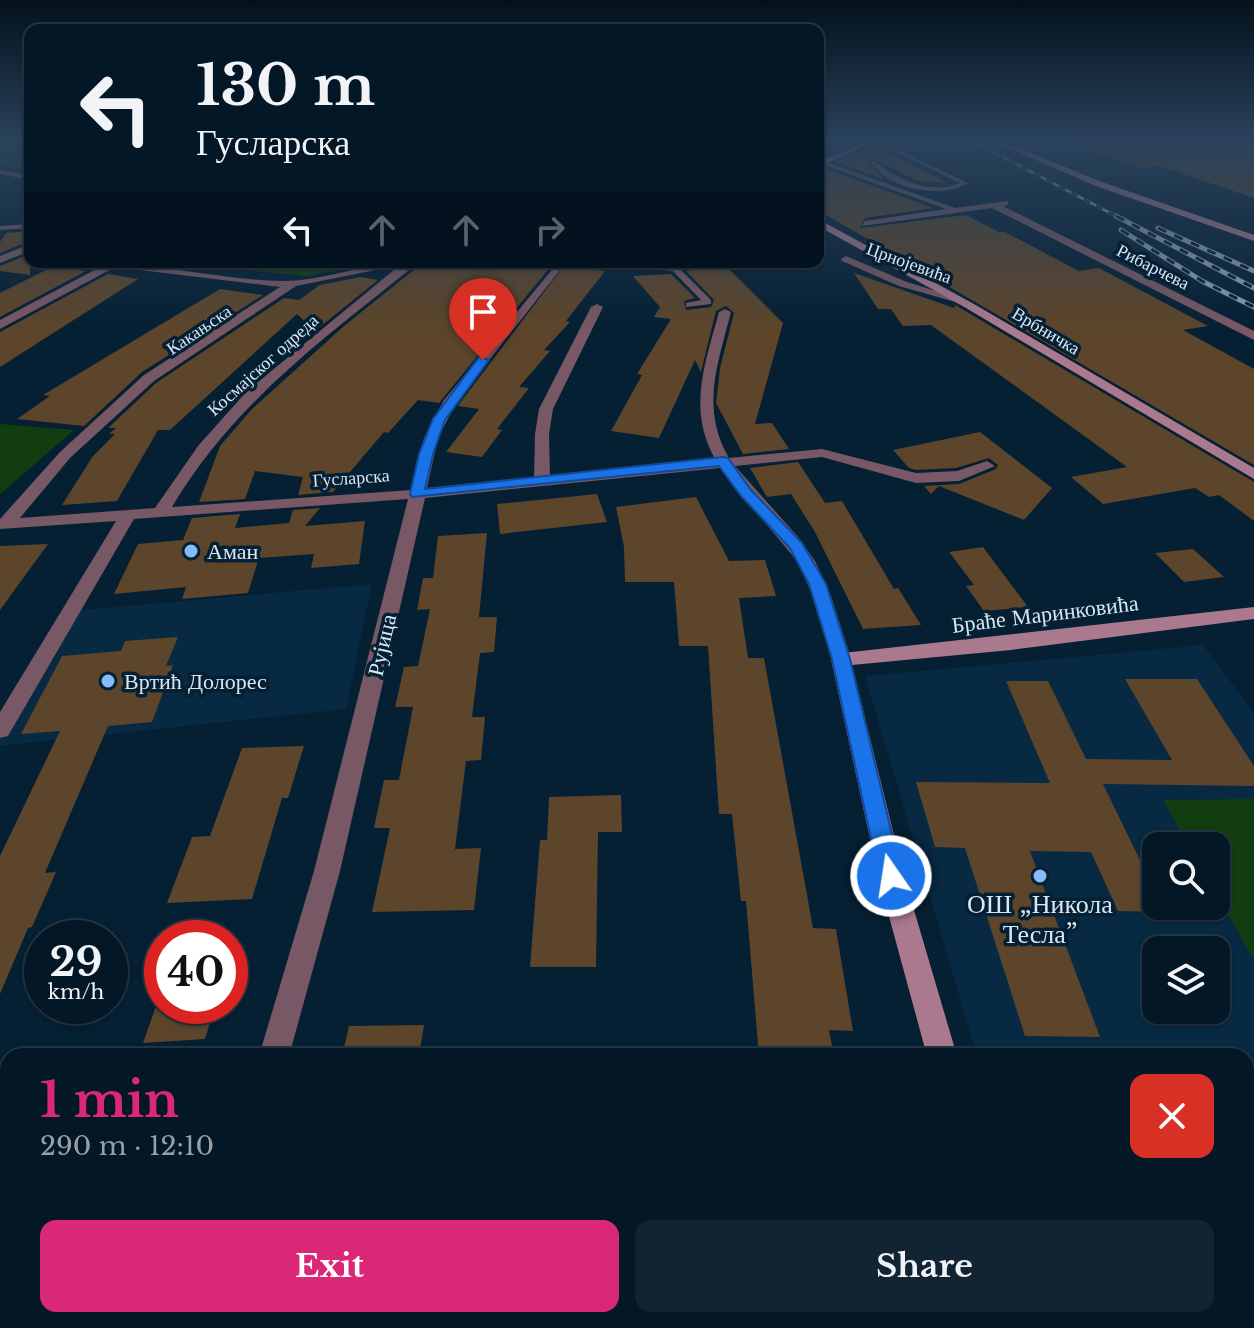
<!DOCTYPE html>
<html lang="en">
<head>
<meta charset="utf-8">
<style>
  :root { --surface:#041726; --page:#122432; --text:#f1f3f6; --muted:#979fa7; --line:#253643; --accent:#db2777 }
  body { margin:0; font-family:"Libre Baskerville",serif; background:var(--page); color:var(--text); height:100vh; display:flex; flex-direction:column; font-size:30px; white-space:nowrap }
  * { box-sizing:border-box; margin:0 }
  p { font-size:26px; color:var(--muted) }
  .icon { flex:none; width:44px; height:44px; fill:none; stroke:currentColor; stroke-width:2; stroke-linecap:round; stroke-linejoin:round }
  .map { position:relative; flex:1; overflow:hidden }
  .side { position:absolute; left:0px; top:1048px; width:1254px; height:280px; display:flex; flex-direction:column; background:var(--surface); border-radius:24px 24px 0 0; box-shadow:0 2px 6px #0004,0 0 0 2px var(--line) }
  .side>* { flex:none }
  .top-card { position:absolute; left:24px; top:24px; width:800px; height:244px; border-radius:16px; box-shadow:0 2px 6px #0004,0 0 0 2px var(--line); background:#041726; color:var(--text); overflow:hidden }
  .fabs { position:absolute; left:1142px; top:832px; display:grid; gap:16px }
  .fabs a { display:grid; place-items:center; width:88px; height:88px; border-radius:16px; background:var(--surface); box-shadow:0 2px 6px #0004,0 0 0 2px var(--line); font-size:40px }
  .speed { position:absolute; left:24px; top:920px; display:flex; gap:16px; font-size:40px; font-weight:700; text-align:center }
  .speed>* { display:grid; place-content:center; width:104px; height:104px; border-radius:50%; background:var(--surface); box-shadow:0 2px 6px #0004,0 0 0 2px var(--line); line-height:1 }
  .speed small { font-size:20px; font-weight:400 }
  .speed .limit { border:12px solid #d22; background:#fff; color:#111 }
  .pin { position:absolute; display:grid; place-items:center; width:68px; height:68px; color:#fff; margin:-82px -34px; border-radius:50% 50% 50% 0; rotate:-45deg; box-shadow:0 0 8px #0007 }
  .pin .icon { rotate:45deg }
  .me { position:absolute; width:88px; margin:-44px; rotate:347deg; stroke-linejoin:round; filter:drop-shadow(0 0 6px #0008) }
  .turn { display:flex; align-items:center; gap:28px; height:168px; padding:0 40px; font-size:36px }
  .turn .icon { width:104px; height:104px; stroke-width:2.5 }
  .turn b { display:block; font-size:56px; line-height:68px }
  .lanes { display:flex; align-items:center; height:76px; padding:0 40px; background:#0003; justify-content:center; gap:40px; direction:ltr }
  .lanes .off { opacity:.35 }
  .round { display:grid; place-items:center; flex:none; width:84px; height:84px; border-radius:16px; background:var(--page) }
  .head { display:flex; align-items:center; justify-content:space-between; height:136px; padding:0 40px }
  h1 { font-size:48px; font-weight:700; line-height:60px; color:var(--accent) }
  .cta { display:flex; gap:16px; margin-top:auto; padding:16px 40px }
  .cta a { flex:1; height:92px; border-radius:16px; background:var(--accent); color:#fff; font-size:32px; font-weight:700; line-height:92px; text-align:center }
  .cta a+a { background:var(--page); color:var(--text) }
  .map>svg:first-child { display:block }
</style>
</head>
<body>
<div class="map">
<svg width="1254" height="1328" viewBox="0 0 1254 1328">
  <rect width="100%" height="100%" fill="#051f33"/>
  <g fill="#072942" fill-rule="evenodd">
    <path d="M372 584 346 709 0 746V730L71 611Z"/>
    <path d="M1203 645 1254 713V1147H1246V1056H977L865 676ZM1156 846H1216V906H1156ZM1156 950H1216V1010H1156Z"/>
  </g>
  <g fill="#123d11">
    <path d="M0 141H30V169L0 165Z"/>
    <path d="M166 262H381L307 276Z"/>
    <path d="M0 424 74 430 0 494Z"/>
    <path d="M1254 799V960L1216 893V846H1189L1163 800Z"/>
  </g>
  <g fill="#5c452b">
    <path d="M1076 141H1254V198L1160 166 1142 168 1075 144Z"/>
    <path d="M874 146 948 183 917 181 871 157 868 162 885 180 836 162Z"/>
    <path d="M823 168 934 208 865 218 860 228 966 215 999 232H1005L1079 271 1099 268 1208 326 1183 330 1254 369V465L818 210V170Z"/>
    <path d="M30 231V241L0 253V242L6 233Z"/>
    <path d="M30 254V275L0 271V266Z"/>
    <path d="M429 262 484 266 488 262H537L535 265 551 266 439 403 418 400 388 433 384 432 333 492 298 495 303 477 255 471 245 499 199 502 220 446 252 409 344 326 415 269 420 270Z"/>
    <path d="M725 265 783 323 755 424 772 423 789 449 743 454 716 403 720 368 734 313 726 306 716 311 701 372 695 360 659 438 611 431 642 375 637 374 671 319 654 317 660 307 633 276 671 274 695 298 684 301 686 310 711 307 714 300 686 271Z"/>
    <path d="M52 267 86 271 0 317V293Z"/>
    <path d="M563 267 605 271 566 321 570 322 544 350 550 351 519 387 529 388 497 429 502 430 482 457 446 452 479 409 458 406 460 403Z"/>
    <path d="M854 273 954 308 955 305 1254 482V521L1219 495 1209 497 1195 488 1103 504 1071 477 1127 467 931 325 903 326 891 309H878Z"/>
    <path d="M108 274 138 279 0 367V332Z"/>
    <path d="M360 277 378 280 315 331 297 314 170 430H158L117 501 62 505 93 456 115 434H109L116 428H108L156 383 284 298 299 300 320 285Z"/>
    <path d="M220 289 263 295 142 372 84 426 17 419 50 396 43 395Z"/>
    <path d="M980 432 1052 488 1024 520 939 486 931 494 924 486 959 484 996 469 998 465 989 458 956 468 916 470 909 468 893 450Z"/>
    <path d="M798 462 825 503 842 501 894 589 898 588 921 625 863 629 815 532 791 494 767 497 750 468Z"/>
    <path d="M597 494 607 522 500 534 497 504Z"/>
    <path d="M696 497 729 561 765 560 776 596 739 598 748 658H764L813 928 836 929 853 1031 829 1030 834 1056H759L746 901H741L732 814H719L708 646H679L674 582H625L624 547 616 507Z"/>
    <path d="M320 508 305 526 365 521 359 564 311 568 314 554 259 558 248 593 182 599 186 587 114 594 138 544 183 540 192 518 240 514 235 528 289 523 293 510Z"/>
    <path d="M487 533 479 617H497L494 652 480 653 472 717H485L481 760 466 761 455 849 481 848 474 910 372 912 390 828H374L384 780H399L413 707H395L404 667 418 666 430 609 417 610 423 578H433L438 536Z"/>
    <path d="M48 544 0 610V546Z"/>
    <path d="M983 547 1028 607 984 611 966 586 974 585 949 552Z"/>
    <path d="M1193 549 1224 577 1184 582 1155 553Z"/>
    <path d="M178 637 166 666 173 665 152 722 108 726 45 873 56 872 32 927 28 928 0 994V856L60 731 21 734 62 656 121 651 125 641Z"/>
    <path d="M1125 679H1197L1254 766V786L1103 784 1156 893V906H1162L1165 912 1118 911 1091 852 1030 851 1100 1037 1025 1036 965 848 935 847 916 782 1050 783 1006 681H1048L1086 759 1172 760Z"/>
    <path d="M304 746 288 798H282L252 899 167 903 192 837 210 836 242 748Z"/>
    <path d="M621 795 622 832H598L596 967H530L540 840H547L549 797Z"/>
    <path d="M156 1006H215L205 1039 143 1043Z"/>
    <path d="M424 1025 419 1056H342L349 1026Z"/>
  </g>
  <g fill="none" stroke-linecap="round" stroke-linejoin="round">
    <g fill="#775864" fill-rule="evenodd">
      <path d="M873 141H880L968 183C941 200 885 189 870 160 878 162 884 168 891 173 912 185 937 193 960 183Z"/>
      <path d="M30 224V228L0 230V226Z"/>
      <path d="M664 262H673L711 300V304L686 307V303L701 300Z"/>
    </g>
    <g fill="#775864" fill-rule="evenodd">
      <path d="M821 160 955 208 1008 201V205L1003 206 1254 331V340L992 208 862 226 865 221 946 209 821 164Z"/>
      <path d="M0 170 30 176V180L0 174Z"/>
      <path d="M30 244V251L0 263V256Z"/>
      <path d="M846 256 907 282 965 300 959 303 899 286 842 261 841 259Z"/>
      <path d="M92 262C156 262 219 280 283 281 326 281 367 262 411 262L409 270C318 343 233 405 172 507L411 490 424 438 444 400 556 265 560 266V270L457 401 438 438 427 488 534 477 535 434 539 409 591 307 597 304 603 307 553 409 549 434 550 476 715 459C687 409 705 364 719 312L725 309 731 312C718 363 700 408 729 458L822 449 916 473 957 471 987 461 995 466 959 481 916 483 822 457 735 466 798 537 815 561 831 596 851 659 841 666 831 659 813 596 797 561 720 468 425 498 340 871 289 1056H259L314 871 408 499 134 519 8 736 0 738V712L116 521 0 529V519L60 452 144 375 280 287 115 267 0 329V320L102 266ZM400 265 247 391 198 446 155 508 20 518 70 458 154 381 296 286Z"/>
      <path d="M594 262 687 263 692 266 673 271 599 265Z"/>
      <rect x="1246" y="1183" width="8" height="34"/>
      <path d="M8 1237V1271L0 1272V1238Z"/>
      <path d="M569 1320H605L604 1328H568Z"/>
    </g>
    <g fill="#aa798d" fill-rule="evenodd">
      <path d="M867 141H877L818 167V162Z"/>
      <path d="M992 141H1002L1102 182 1254 235V241L1096 186Z"/>
      <path d="M818 219 974 304 1254 468V479L966 308 818 226Z"/>
      <path d="M1254 607V619L1011 650 852 665 904 876 957 1056H927L878 876 831 659 834 654Z"/>
      <path d="M996 1320H1032L1034 1328H998Z"/>
    </g>
    <defs>
      <path id="rail-far1" d="M972 141 1120 218"/>
      <g id="rail">
        <path d="M1116 216 1254 288"/>
        <path d="M1158 228 1254 271"/>
        <path d="M1121 230 1202 281 1254 307"/>
      </g>
    </defs>
    <use href="#rail-far1" stroke="#8a9ead" stroke-width="3"/>
    <use href="#rail" stroke="#8a9ead" stroke-width="5"/>
    <use href="#rail-far1" stroke="#051f33" stroke-width="2" stroke-dasharray="7" stroke-linecap="butt"/>
    <use href="#rail" stroke="#051f33" stroke-width="3" stroke-dasharray="9" stroke-linecap="butt"/>
  </g>
  <linearGradient id="sky" x2="0" y2="1"><stop stop-color="#03111c"/><stop offset="0.43" stop-color="#2a425b"/><stop offset="1" stop-color="#2a425b" stop-opacity="0"/></linearGradient>
  <rect width="1254" height="327" fill="url(#sky)"/>
  <path fill="#1a73e8" stroke="#114b97" stroke-width="2" d="M479 357 489 360 445 420 433 454 425 489 723 457 728 458 751 490 802 543 826 584 850 659 902 876 899 884 891 887 882 884 879 876 832 659 809 584 790 548 741 496 719 466 412 497 410 494 419 454 433 419Z"/>
  <g fill="#86bbfb" stroke="#051f33" stroke-width="3">
    <circle cx="191" cy="551" r="8"/>
    <circle cx="108" cy="681" r="8"/>
    <circle cx="1040" cy="876" r="8"/>
  </g>
  <g text-anchor="middle" dominant-baseline="central" stroke-width="7" stroke-linejoin="round" paint-order="stroke">
    <g font-size="18" fill="#d7e7f4" stroke="#051f33">
      <text transform="translate(909 263) rotate(20)">Црнојевића</text>
      <text transform="translate(1153 267) rotate(27)">Рибарчева</text>
      <text transform="translate(199 330) rotate(-34)">Какањска</text>
      <text transform="translate(1046 331) rotate(31)">Врбничка</text>
      <text transform="translate(263 365) rotate(-42)">Космајског одреда</text>
      <text transform="translate(351 478) rotate(-4)">Гусларска</text>
    </g>
    <g font-size="22" fill="#d7e7f4" stroke="#051f33" text-anchor="start">
      <text x="207" y="551">Аман</text>
      <text x="124" y="681">Вртић Долорес</text>
    </g>
    <g font-size="22" fill="#d7e7f4" stroke="#051f33">
      <text transform="translate(1045 614) rotate(-7)">Браће Маринковића</text>
      <text transform="translate(382 645) rotate(-77)">Рујица</text>
    </g>
    <g font-size="26" fill="#d7e7f4" stroke="#051f33">
      <text x="1040" y="904">ОШ „Никола<tspan x="1040" dy="30">Тесла”</tspan></text>
    </g>
  </g>
</svg>
<div class="fabs">
<a><svg class="icon" aria-label="search" viewBox="0 0 24 24"><circle cx="10" cy="10" r="6"/><path d="M15 15l6 6"/></svg></a>
<a><svg class="icon" aria-label="layers" viewBox="0 0 24 24"><path d="M12 4l9 5-9 5-9-5zM3 14l9 5 9-5"/></svg></a>
</div>
<div class="speed"><div>29<small>km/h</small></div><div class="limit">40</div></div>
<div class="pin" style="left:483px;top:360px;background:#d93025"><svg class="icon" aria-label="arrive" viewBox="0 0 24 24"><path d="M6 21V4h12l-3 4 3 4H6"/></svg></div>
<svg class="me" style="left:891px;top:876px" viewBox="-20 -20 40 40"><circle r="17" fill="#1a73e8" stroke="#fff" stroke-width="3"/><path d="M0-11L8 9 0 5-8 9z" fill="#fff"/></svg>
<div class="top-card">
<div class="turn"><svg class="icon" aria-label="left" viewBox="0 0 24 24"><path d="M17 20v-9H6M10 6l-5 5 5 5"/></svg><div><b>130 m</b>Гусларска</div></div>
<div class="lanes"><svg class="icon" aria-label="left" viewBox="0 0 24 24"><path d="M17 20v-9H6M10 6l-5 5 5 5"/></svg><svg class="icon off" aria-label="ahead" viewBox="0 0 24 24"><path d="M12 20V5M6 11l6-6 6 6"/></svg><svg class="icon off" aria-label="ahead" viewBox="0 0 24 24"><path d="M12 20V5M6 11l6-6 6 6"/></svg><svg class="icon off" aria-label="right" viewBox="0 0 24 24"><path d="M7 20v-9h11M14 6l5 5-5 5"/></svg></div>
</div>
<section class="side">
<div class="head"><div><h1>1 min</h1><p>290 m · 12:10</p></div><a class="round" style="background:#d93025;color:#fff"><svg class="icon" aria-label="close" viewBox="0 0 24 24"><path d="M6 6l12 12M18 6L6 18"/></svg></a></div>
<div class="cta"><a>Exit</a><a>Share</a></div>
</section>
</div>
</body>
</html>
